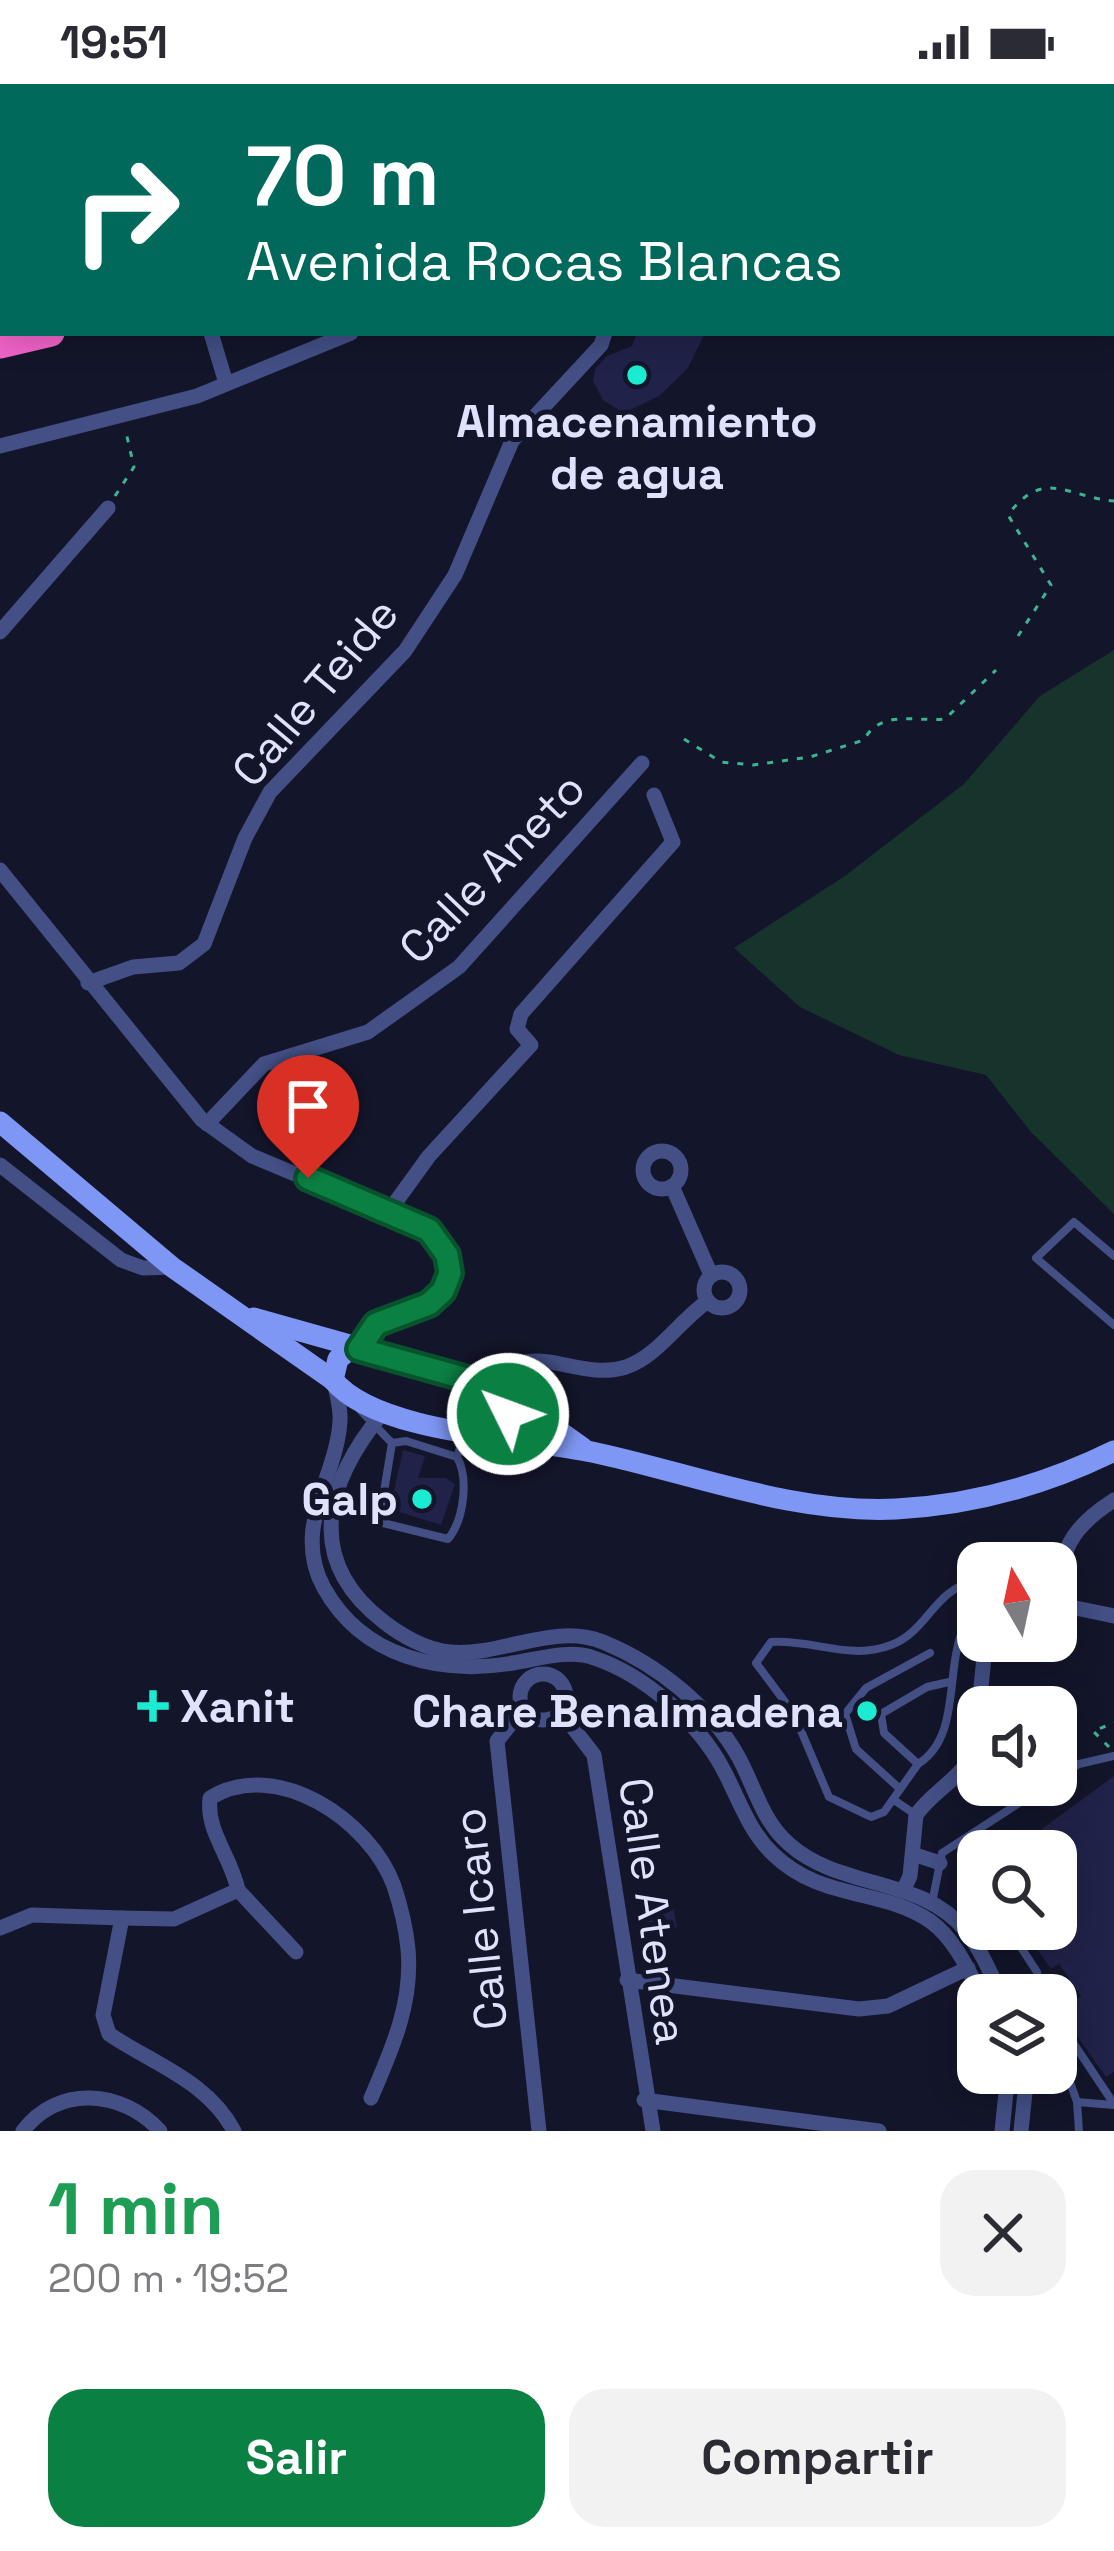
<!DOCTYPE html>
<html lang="es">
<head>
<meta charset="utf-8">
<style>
  :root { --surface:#fff; --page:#f2f2f3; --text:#2b2b33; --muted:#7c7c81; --accent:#0b8043 }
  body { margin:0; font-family:"Space Grotesk",sans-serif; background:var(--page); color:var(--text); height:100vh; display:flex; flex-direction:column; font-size:45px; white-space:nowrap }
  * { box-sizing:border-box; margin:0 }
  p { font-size:39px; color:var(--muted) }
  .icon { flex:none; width:66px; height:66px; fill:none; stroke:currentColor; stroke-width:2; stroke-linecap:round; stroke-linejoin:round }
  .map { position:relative; height:2047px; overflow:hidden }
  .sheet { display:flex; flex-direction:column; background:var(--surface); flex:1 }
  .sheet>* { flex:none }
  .hud { position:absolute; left:0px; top:0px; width:1116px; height:252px; box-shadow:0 6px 30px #0003; background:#00695c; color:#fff; overflow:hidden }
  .needle { width:78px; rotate:351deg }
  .controls { position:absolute; left:957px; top:1458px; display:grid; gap:24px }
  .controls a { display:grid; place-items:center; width:120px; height:120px; border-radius:24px; background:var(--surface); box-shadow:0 6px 30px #0003; font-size:60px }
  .pin { position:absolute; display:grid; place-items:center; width:102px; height:102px; color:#fff; margin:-123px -51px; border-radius:50% 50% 50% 0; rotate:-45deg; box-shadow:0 0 12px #0007 }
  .pin .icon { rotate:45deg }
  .me { position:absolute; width:132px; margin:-66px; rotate:312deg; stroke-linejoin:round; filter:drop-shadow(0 0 9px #0008) }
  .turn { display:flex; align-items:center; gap:42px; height:252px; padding:0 48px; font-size:54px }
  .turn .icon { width:156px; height:156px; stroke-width:2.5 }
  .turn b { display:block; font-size:84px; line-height:102px }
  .round { display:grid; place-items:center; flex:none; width:126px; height:126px; border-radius:36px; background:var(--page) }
  .head { display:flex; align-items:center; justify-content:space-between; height:204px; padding:0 48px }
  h1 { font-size:72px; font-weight:700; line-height:90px; color:#1e9e55 }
  .action { display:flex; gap:24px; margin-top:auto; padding:24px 48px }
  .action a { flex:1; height:138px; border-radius:36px; background:var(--accent); color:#fff; font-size:48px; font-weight:700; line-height:138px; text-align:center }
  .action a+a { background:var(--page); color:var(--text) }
  .status { display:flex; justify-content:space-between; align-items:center; height:84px; padding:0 60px; background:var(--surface); direction:ltr }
  .status svg { height:33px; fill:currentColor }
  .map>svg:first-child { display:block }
</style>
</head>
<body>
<div class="status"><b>19:51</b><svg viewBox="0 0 49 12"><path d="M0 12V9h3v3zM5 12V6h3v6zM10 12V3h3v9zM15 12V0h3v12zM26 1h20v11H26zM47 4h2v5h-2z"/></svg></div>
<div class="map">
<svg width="1114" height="2047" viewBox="0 0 1114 2047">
  <rect width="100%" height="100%" fill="#13152a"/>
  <path fill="#17342c" d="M1114 566V1130L1031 1048 986 991 899 971 800 923 734 864 845 792 964 700 1040 612Z"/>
  <g fill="#212249">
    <path d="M637 249H705L688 284 659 312 624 329 603 316 593 297 595 285 607 272 632 262Z"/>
    <path d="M403 1366 425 1372 418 1394H446L455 1400 441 1441 390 1425Z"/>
    <path d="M1114 1692V1988L1106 1993 1060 1928 1081 1912 1059 1880 1051 1885 1023 1845H1056V1767H1012Z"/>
    <path d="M671 1812 677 1843 647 1849 641 1818Z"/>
  </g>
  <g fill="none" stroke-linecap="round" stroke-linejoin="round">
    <g stroke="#3cb491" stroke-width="3" stroke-dasharray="6 9" stroke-linecap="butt">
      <path d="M1113 224H1114"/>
      <path d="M115 412 134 383 125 344"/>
      <path d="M1018 552 1051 501 1008 431C1044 383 1067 413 1114 417"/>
      <path d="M684 655 721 678 753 681 810 673 864 656C880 625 916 638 945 635L996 586"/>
      <path d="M1109 1663 1093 1647 1114 1639"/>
    </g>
    <g stroke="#434f85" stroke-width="8">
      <path d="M1114 1172 1074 1138 1036 1174 1114 1241"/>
      <path d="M360 1326 392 1359"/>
      <path d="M457 1373C469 1394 464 1436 448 1455L379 1438 392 1359 406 1357 457 1373 464 1351"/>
      <path d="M949 1598 927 1603 881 1630 884 1649 918 1680 884 1728 871 1733 829 1713 794 1630 756 1579 771 1558C813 1555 850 1577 891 1561 929 1547 934 1503 978 1497"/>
      <path d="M918 1680C962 1652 944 1587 964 1543L978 1541"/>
      <path d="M1056 1695 1079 1680 1114 1672"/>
      <path d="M899 1704 856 1665 845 1630 866 1604 930 1569"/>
      <path d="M894 1716 916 1731"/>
      <path d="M932 1819 942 1769 1047 1701"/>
      <path d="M1009 1845 1037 1888 1043 1911"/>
      <path d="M1056 1951 1064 1945 1114 2020"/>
      <path d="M1056 1958 1077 2018 1079 2047"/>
      <path d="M1077 2018 1114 2021"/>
    </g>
    <g stroke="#434f85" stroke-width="15">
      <path d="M1014 0 1015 3"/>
      <path d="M163 3V0"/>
      <path d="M1038 3 1039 0"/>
      <path d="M1113 58H1114"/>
      <path d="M1113 164H1114"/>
      <path d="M211 249 226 299"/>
      <path d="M0 362 197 312 351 249"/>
      <path d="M0 548 108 424"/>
      <path d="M0 786 202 1036 252 1072 429 1146C451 1167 460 1201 429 1220 416 1229 397 1228 383 1236 372 1242 365 1254 359 1265"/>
      <path d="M88 899 133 883 179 879 204 860 245 754 270 708 405 567 455 491 512 357 601 261 605 249"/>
      <path d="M207 1040 264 980 368 948 459 883 642 679"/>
      <circle cx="662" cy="1086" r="19"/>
      <path d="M0 1081 121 1176 143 1184 172 1183"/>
      <path d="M672 1102 711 1191"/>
      <path d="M387 1130 429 1072 531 961 517 945 521 930 673 758 654 711"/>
      <circle cx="722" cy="1206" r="18"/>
      <path d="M335 1301C337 1313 341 1325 340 1337 337 1393 291 1444 324 1504 363 1574 441 1591 513 1579 539 1575 569 1565 594 1574 645 1591 698 1638 723 1685 739 1715 748 1746 773 1770 821 1817 882 1804 930 1837 954 1854 968 1885 981 1911"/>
      <path d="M496 1302C528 1249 574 1299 626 1283 658 1272 680 1236 708 1217"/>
      <path d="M384 1327C326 1397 302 1475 384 1538 402 1552 427 1566 450 1568 500 1573 554 1538 603 1558 657 1580 711 1623 739 1674 755 1704 763 1738 789 1760 840 1806 922 1792 966 1847 981 1866 991 1890 1001 1911"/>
      <path d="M1059 1519C1059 1467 1070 1444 1114 1416"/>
      <path d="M1056 1520 1114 1532"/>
      <circle cx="543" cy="1613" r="23"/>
      <path d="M979 1623 984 1573 994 1557"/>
      <path d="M523 1624 497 1657 539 2047"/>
      <path d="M561 1628 594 1671 653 2047"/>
      <path d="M913 1770 940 1779"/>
      <path d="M238 1806 296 1868"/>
      <path d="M903 1807 910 1792 916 1731C938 1700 977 1689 978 1646"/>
      <path d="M122 1834 174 1835 238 1806C231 1772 206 1748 210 1714 276 1673 370 1736 394 1802 400 1820 406 1845 408 1865 413 1919 392 1965 371 2014"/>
      <path d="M0 1844 32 1831 122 1834 103 1931 109 1950C153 1980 208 1997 234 2047"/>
      <path d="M627 1896 859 1925 888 1922 968 1884"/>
      <path d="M644 2016 879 2047"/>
      <path d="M23 2047C57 2001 122 2005 160 2047"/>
      <path d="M1002 2047 1008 1989"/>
      <path d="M1021 2047 1027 1989"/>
    </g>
    <g stroke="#7e96f4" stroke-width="21">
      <path d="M0 1038 172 1183 333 1296"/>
      <path d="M254 1234 496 1302 583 1364"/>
      <path d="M351 1265 338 1275 333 1296C377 1350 526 1354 592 1368 691 1389 793 1430 896 1425 973 1421 1045 1401 1114 1367"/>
    </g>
    <g stroke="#f264c9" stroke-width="27">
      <path d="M500 3 504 0"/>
      <path d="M582 3 586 0"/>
      <path d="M0 217 3 216"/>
      <path d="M0 261 51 249"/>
    </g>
  </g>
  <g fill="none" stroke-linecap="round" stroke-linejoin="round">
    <defs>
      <path id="route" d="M308 1094 429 1146 447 1171 450 1189 443 1207 429 1220 376 1240 359 1265 496 1303 511 1316 508 1330"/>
    </defs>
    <use href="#route" stroke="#07532c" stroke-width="30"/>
    <use href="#route" stroke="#0b8043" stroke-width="21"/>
  </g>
  <g fill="#1becd1" stroke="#13152a" stroke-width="4.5">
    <circle cx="637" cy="291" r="12"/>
    <circle cx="422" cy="1415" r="12"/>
    <path d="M147 1604h12v12h12v12h-12v12h-12v-12h-12v-12h12z"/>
    <circle cx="867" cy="1627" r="12"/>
  </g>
  <g text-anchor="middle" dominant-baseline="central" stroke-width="10" stroke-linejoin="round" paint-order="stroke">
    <g font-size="45" font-weight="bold" fill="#dfe2fc" stroke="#13152a" text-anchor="end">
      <text x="637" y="337" text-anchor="middle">Almacenamiento<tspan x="637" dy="52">de agua</tspan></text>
      <text x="398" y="1415">Galp</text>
      <text x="180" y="1622" text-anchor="start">Xanit</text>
      <text x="843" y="1627">Chare Benalmadena</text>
    </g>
    <g font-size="45" fill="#dfe2fc" stroke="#13152a">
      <text transform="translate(315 608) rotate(-50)">Calle Teide</text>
      <text transform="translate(492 784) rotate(-46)">Calle Aneto</text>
      <text transform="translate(653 1827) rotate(82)">Calle Atenea</text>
      <text transform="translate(480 1835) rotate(-96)">Calle Icaro</text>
    </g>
  </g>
</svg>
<div class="controls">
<a><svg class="needle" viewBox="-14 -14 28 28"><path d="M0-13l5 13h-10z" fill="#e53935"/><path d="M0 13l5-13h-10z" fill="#7c7c81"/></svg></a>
<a><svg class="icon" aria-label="sound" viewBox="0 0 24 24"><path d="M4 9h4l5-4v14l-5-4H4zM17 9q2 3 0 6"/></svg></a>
<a><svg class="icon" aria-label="search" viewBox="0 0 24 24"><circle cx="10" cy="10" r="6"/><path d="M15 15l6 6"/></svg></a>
<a><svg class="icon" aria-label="layers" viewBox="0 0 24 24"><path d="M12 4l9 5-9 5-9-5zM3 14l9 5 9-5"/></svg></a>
</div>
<div class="pin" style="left:308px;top:1094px;background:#d93025"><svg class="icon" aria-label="arrive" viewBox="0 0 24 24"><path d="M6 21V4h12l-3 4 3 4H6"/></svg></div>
<svg class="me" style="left:508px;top:1330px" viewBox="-20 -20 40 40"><circle r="17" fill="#0b8043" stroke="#fff" stroke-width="3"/><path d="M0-11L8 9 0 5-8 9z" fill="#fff"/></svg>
<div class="hud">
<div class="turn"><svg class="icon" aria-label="right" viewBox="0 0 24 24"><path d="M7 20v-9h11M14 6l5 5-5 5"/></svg><div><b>70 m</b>Avenida Rocas Blancas</div></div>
</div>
</div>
<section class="sheet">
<div class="head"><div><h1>1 min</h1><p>200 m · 19:52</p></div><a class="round"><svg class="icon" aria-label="close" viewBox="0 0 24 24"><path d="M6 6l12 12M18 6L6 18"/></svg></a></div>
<div class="action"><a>Salir</a><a>Compartir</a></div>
</section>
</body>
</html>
